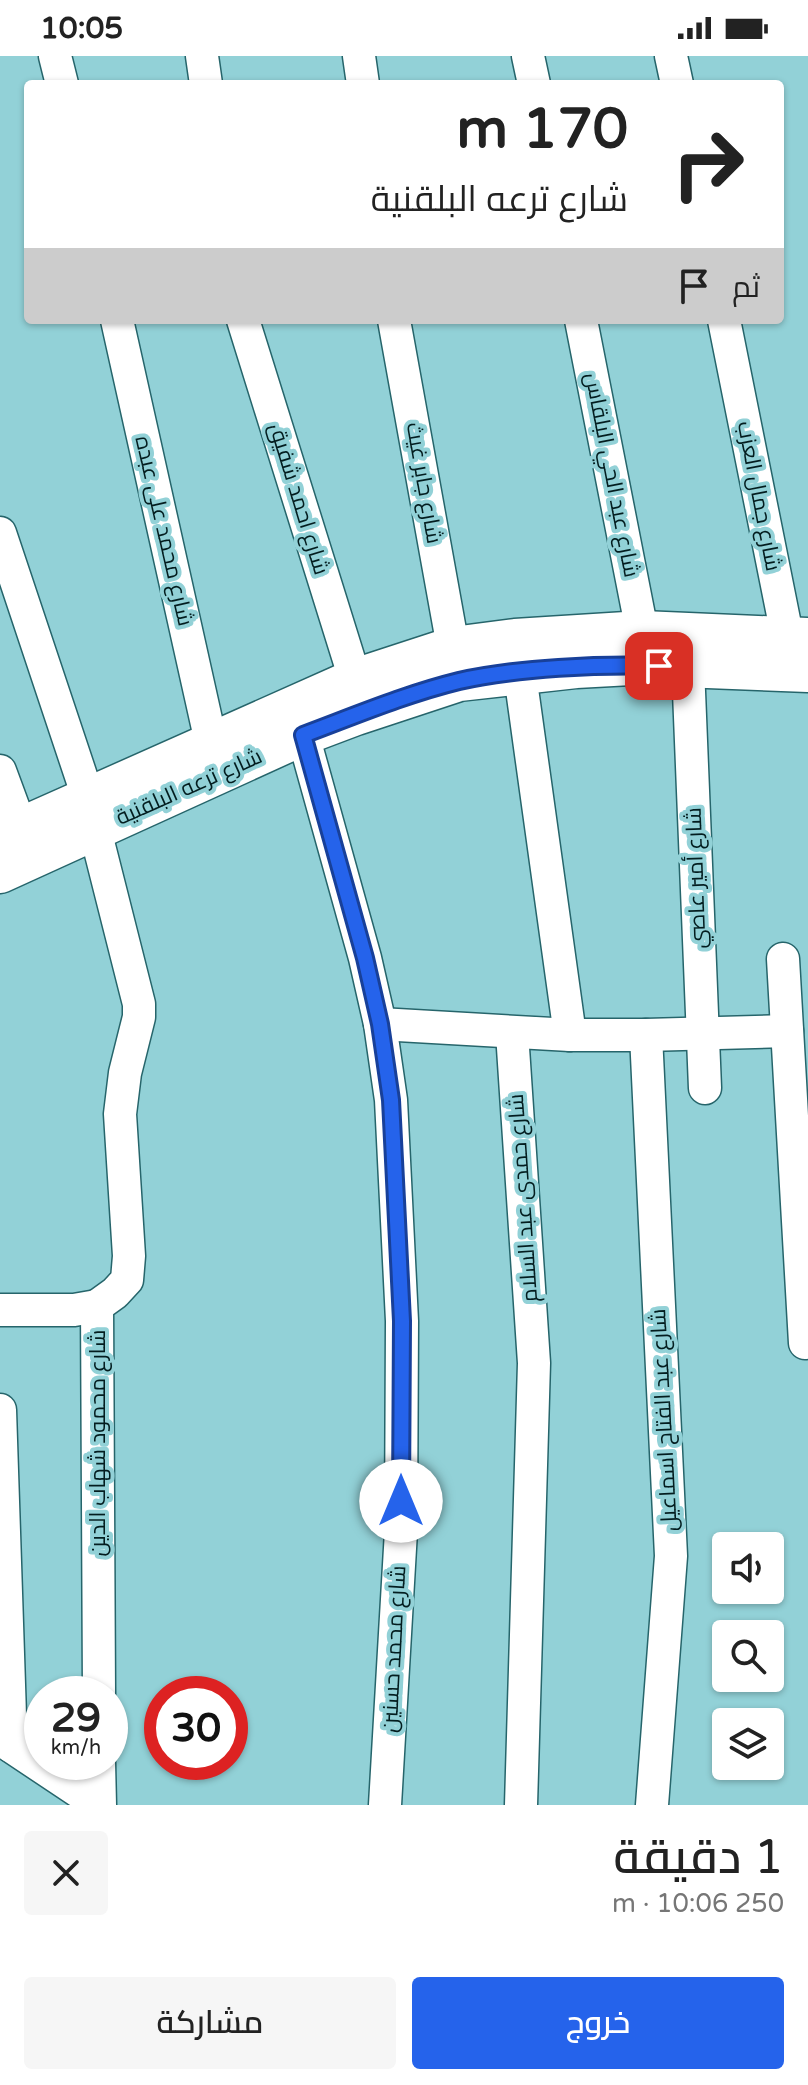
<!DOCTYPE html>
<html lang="ar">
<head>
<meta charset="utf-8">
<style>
  :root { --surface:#fff; --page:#f6f6f6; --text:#222; --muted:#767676; --accent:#2563eb }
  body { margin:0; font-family:"Varela Round",Cairo,sans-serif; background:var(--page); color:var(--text); direction:rtl; height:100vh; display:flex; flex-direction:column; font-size:30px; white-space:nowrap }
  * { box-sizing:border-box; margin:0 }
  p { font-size:26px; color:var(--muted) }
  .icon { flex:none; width:44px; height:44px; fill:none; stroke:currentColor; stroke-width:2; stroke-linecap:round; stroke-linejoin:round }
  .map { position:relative; height:1749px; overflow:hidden; direction:ltr }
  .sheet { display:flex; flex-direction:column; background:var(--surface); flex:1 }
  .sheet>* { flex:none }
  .guide { position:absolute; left:24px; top:24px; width:760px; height:244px; border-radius:8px; box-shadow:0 2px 6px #0004; direction:rtl; background:#fff; color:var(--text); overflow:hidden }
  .buttons { position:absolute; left:712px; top:1476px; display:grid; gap:16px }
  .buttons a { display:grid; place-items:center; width:72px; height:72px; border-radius:8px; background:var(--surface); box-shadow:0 2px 6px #0004; font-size:40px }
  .speed { position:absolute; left:24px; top:1620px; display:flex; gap:16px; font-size:40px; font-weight:700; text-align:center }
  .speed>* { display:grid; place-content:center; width:104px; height:104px; border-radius:50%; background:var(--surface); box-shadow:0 2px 6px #0004; line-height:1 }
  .speed small { font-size:20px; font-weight:400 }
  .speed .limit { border:12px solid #d22; background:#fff; color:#111 }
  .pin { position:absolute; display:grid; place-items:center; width:68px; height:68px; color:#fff; margin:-34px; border-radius:16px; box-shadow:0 4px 12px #0006 }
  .me { position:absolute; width:88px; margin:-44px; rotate:0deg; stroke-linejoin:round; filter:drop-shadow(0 0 6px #0008) }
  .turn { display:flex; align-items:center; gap:28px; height:168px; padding:0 24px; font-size:36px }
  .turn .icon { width:104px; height:104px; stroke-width:2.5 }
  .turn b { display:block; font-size:56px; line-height:68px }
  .then { display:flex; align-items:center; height:76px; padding:0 24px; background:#0003; gap:16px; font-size:30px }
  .round { display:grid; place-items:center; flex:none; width:84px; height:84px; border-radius:8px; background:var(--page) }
  .overview { display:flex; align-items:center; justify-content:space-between; height:136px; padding:0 24px }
  h1 { font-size:48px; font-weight:600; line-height:60px }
  .action { display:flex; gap:16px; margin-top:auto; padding:16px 24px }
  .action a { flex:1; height:92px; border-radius:8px; background:var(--accent); color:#fff; font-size:32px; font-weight:600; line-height:92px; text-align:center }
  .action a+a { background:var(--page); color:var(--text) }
  .status { display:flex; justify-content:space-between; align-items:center; height:56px; padding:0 40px; background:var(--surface); direction:ltr }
  .status svg { height:22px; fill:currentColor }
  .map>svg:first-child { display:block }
</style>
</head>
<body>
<div class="status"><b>10:05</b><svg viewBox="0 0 49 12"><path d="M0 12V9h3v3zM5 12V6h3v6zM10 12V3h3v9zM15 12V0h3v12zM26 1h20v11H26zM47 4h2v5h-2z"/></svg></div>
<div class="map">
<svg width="808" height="1749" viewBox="0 0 808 1749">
  <rect width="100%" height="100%" fill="#92d1d7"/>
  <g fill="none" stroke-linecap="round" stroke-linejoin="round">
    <defs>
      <g id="minor">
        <path d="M55 0 62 28"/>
        <path d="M202 0 206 28"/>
        <path d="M359 0 363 28"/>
        <path d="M528 0 534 28"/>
        <path d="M671 0 677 28"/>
        <path d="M117 264 211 686"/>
        <path d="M243 264 355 623"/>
        <path d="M394 264 453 591"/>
        <path d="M581 264 642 575"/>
        <path d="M724 264 792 604"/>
        <path d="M0 477 88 741"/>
        <path d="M517 597 570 979"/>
        <path d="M688 611 705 1032"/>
        <path d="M303 679 365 902 380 968 391 1044 402 1265 401 1475 385 1749"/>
        <path d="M0 715 21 772"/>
        <path d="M95 774 139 948V961L125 1017 120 1058 129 1200 127 1224 115 1237 97 1250 99 1638"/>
        <path d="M783 903 805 1287"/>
        <path d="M380 968 570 979H646L787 975"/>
        <path d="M512 977 534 1307 521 1749"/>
        <path d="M646 979 671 1500 652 1749"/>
        <path d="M0 1254H74L97 1250"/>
        <path d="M0 1354 11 1690"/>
        <path d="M0 1683 99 1749"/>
        <path d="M99 1706 100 1749"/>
      </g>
      <g id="tertiary">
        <path d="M0 781 355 623 453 591 515 583 642 575 808 582"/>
        <path d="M0 817 303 679 356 659 459 625 576 612 631 609 808 616"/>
      </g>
    </defs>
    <use href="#minor" stroke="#26656b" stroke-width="35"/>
    <use href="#tertiary" stroke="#26656b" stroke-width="43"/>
    <use href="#minor" stroke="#fff" stroke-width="32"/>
    <use href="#tertiary" stroke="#fff" stroke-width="40"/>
  </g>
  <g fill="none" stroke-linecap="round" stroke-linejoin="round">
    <defs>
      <path id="route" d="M401 1445 402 1265 391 1044 380 968 365 902 303 679C354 660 406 638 459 625 517 612 600 608 659 610"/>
    </defs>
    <use href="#route" stroke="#184099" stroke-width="20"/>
    <use href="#route" stroke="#2563eb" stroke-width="14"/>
  </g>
  <g text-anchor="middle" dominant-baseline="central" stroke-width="8" stroke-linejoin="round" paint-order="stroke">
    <g font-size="22" fill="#031d1f" stroke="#92d1d7">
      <text transform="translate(612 419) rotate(79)">شارع عبد الحي البلقاس</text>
      <text transform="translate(424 427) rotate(80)">شارع جابر غيث</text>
      <text transform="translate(759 440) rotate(79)">شارع جمال العزب</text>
      <text transform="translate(299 443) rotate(73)">شارع احمد شفيق</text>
      <text transform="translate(164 475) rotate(77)">شارع محمد على عبده</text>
      <text transform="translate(189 731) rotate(-24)">شارع ترعه البلقنية</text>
      <text transform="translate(696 822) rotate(-92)">شارع أمير عاصي</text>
      <text transform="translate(523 1142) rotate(-94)">شارع حمدى عبد السلام</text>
      <text transform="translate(664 1364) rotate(-93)">شارع عبد الفتاح اسماعيل</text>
      <text transform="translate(98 1387) rotate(-90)">شارع محمود شهاب الدين</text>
      <text transform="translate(394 1593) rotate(-87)">شارع محمد حسنين</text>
    </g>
  </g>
</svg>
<div class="buttons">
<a><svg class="icon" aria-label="sound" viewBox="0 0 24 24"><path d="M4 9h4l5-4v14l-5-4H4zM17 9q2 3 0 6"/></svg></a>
<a><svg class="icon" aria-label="search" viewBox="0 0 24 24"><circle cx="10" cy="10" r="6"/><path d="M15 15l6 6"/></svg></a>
<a><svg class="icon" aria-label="layers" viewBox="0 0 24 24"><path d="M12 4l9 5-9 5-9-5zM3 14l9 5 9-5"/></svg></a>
</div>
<div class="speed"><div>29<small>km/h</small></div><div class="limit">30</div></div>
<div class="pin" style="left:659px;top:610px;background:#d93025"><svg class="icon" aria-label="arrive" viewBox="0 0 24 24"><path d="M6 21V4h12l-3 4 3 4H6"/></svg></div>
<svg class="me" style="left:401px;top:1445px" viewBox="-20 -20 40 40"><circle r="19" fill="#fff"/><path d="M0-13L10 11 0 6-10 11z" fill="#2563eb"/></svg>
<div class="guide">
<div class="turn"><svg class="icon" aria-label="right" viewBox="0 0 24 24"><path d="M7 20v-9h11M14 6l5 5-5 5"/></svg><div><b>170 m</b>شارع ترعه البلقنية</div></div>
<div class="then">ثم<svg class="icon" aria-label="arrive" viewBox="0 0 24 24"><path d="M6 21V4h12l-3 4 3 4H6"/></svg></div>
</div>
</div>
<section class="sheet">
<div class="overview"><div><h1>1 دقيقة</h1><p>250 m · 10:06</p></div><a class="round"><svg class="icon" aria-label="close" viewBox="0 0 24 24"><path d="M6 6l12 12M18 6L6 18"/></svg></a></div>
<div class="action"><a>خروج</a><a>مشاركة</a></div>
</section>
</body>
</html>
